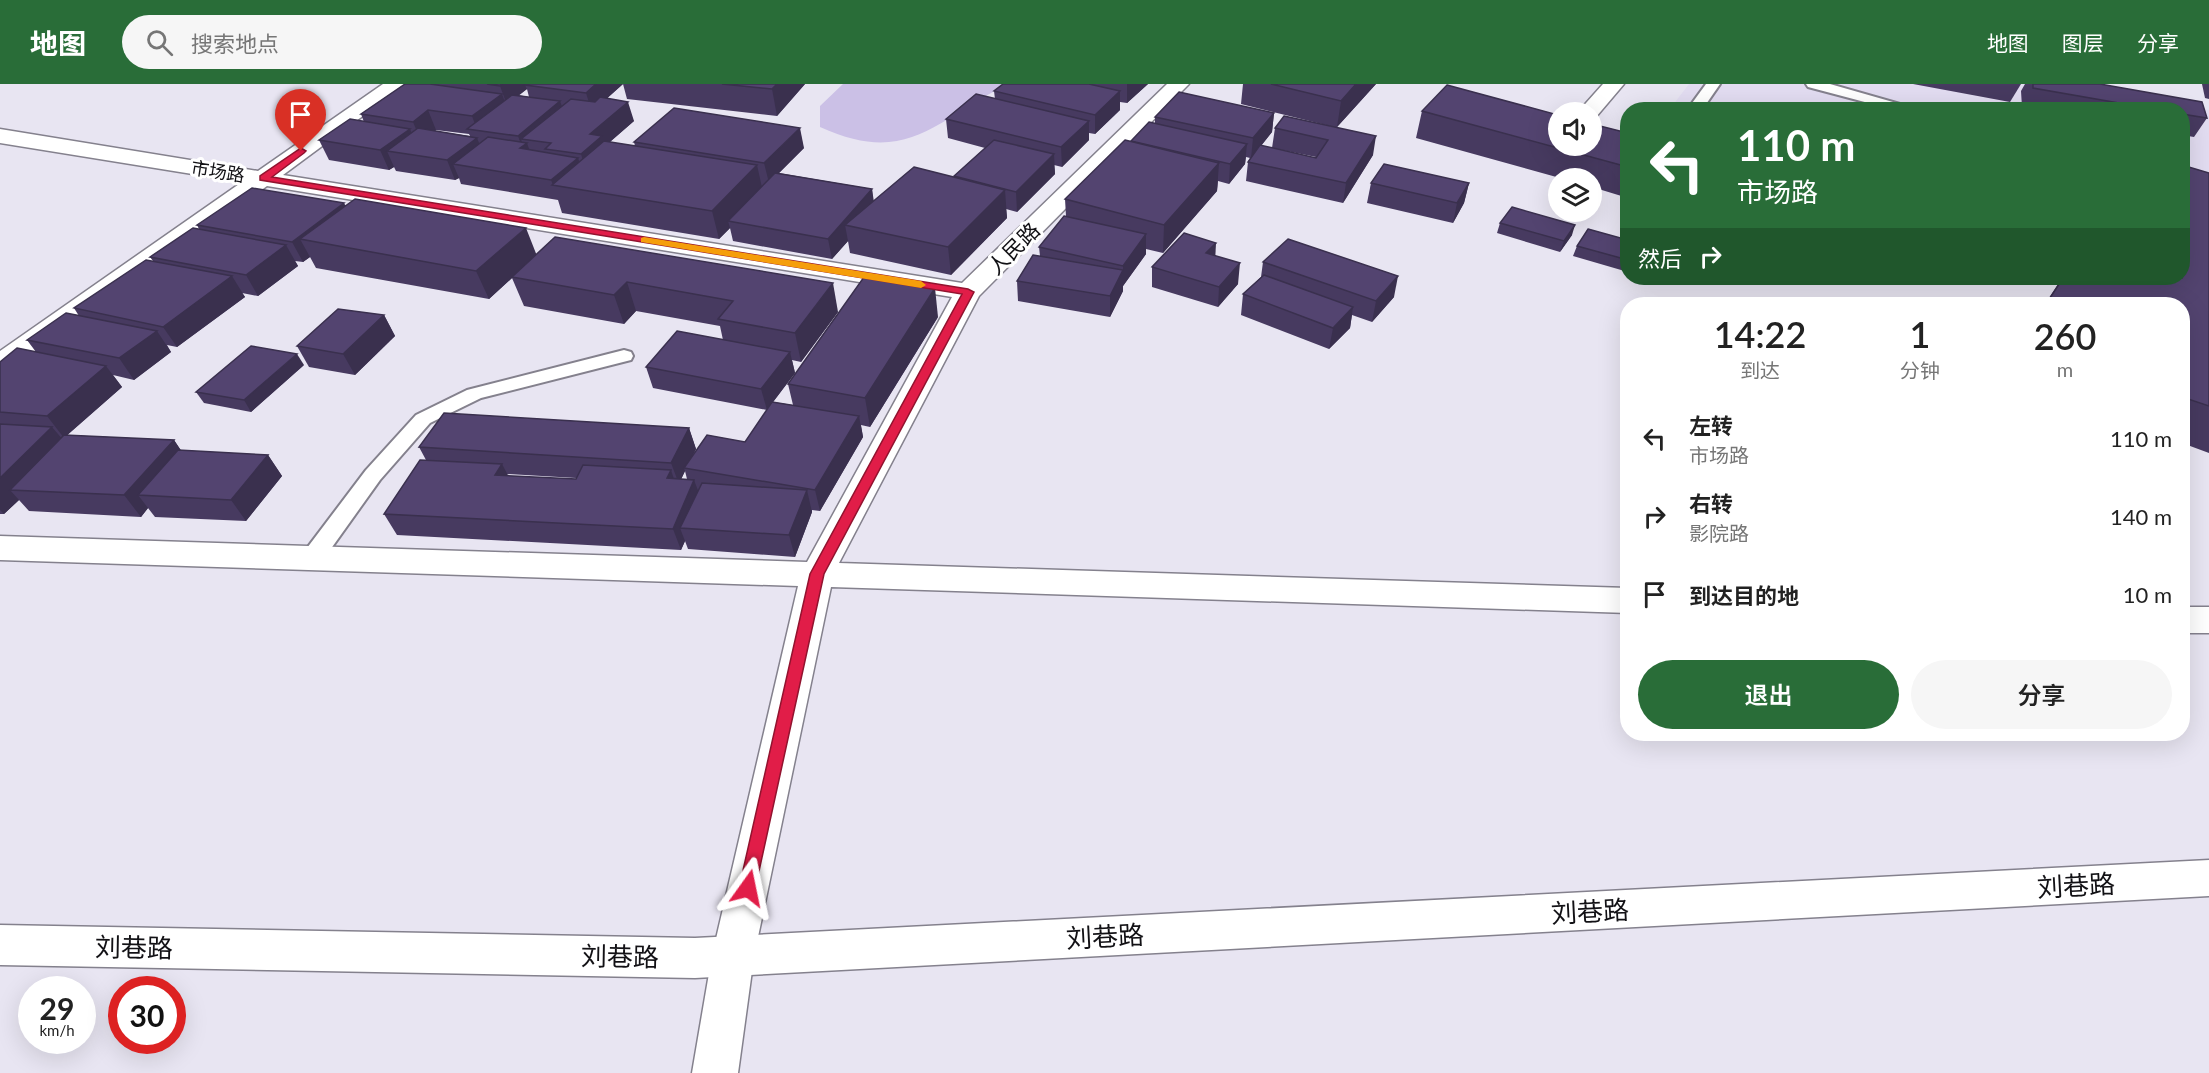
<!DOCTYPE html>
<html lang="zh">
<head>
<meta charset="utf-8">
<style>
  :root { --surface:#fff; --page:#f6f6f6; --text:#222; --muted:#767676; --accent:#296d38 }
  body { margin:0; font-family:Lato,"Noto Sans SC",sans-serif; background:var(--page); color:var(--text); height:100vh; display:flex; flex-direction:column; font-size:22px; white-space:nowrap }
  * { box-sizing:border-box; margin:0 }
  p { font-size:20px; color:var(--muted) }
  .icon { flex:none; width:33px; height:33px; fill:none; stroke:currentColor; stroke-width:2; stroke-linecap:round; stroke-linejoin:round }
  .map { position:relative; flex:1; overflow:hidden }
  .panel { position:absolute; left:1620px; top:213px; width:570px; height:444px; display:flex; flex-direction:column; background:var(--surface); border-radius:24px; box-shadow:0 6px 24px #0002 }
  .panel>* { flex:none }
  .hud { position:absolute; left:1620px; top:18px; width:570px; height:183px; border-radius:24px; box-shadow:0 6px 24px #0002; background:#296d38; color:#fff; overflow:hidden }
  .controls { position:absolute; left:1548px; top:18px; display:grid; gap:12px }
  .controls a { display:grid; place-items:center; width:54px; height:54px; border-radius:50%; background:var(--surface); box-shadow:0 6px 24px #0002; font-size:30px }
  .speed { position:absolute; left:18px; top:892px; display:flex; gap:12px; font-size:30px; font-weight:700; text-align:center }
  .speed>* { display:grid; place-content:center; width:78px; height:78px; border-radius:50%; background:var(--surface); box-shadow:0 6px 24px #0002; line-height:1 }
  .speed small { font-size:15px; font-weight:400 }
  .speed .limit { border:9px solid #d22; background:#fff; color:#111 }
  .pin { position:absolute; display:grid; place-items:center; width:51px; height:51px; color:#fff; margin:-62px -26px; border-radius:50% 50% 50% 0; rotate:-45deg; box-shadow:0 0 6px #0007 }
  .pin .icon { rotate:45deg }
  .me { position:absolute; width:66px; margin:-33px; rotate:12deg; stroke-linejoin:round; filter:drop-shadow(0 0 4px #0008) }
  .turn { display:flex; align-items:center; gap:21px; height:126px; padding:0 18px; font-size:27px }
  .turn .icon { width:78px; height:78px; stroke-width:2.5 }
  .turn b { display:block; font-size:42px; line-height:51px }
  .then { display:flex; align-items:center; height:57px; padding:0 18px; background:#0003; gap:12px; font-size:22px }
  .eta { display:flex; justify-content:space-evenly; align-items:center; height:102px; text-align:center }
  .eta b { font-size:36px; font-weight:600; line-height:42px }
  .cta { display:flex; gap:12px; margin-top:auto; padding:12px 18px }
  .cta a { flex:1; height:69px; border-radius:36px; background:var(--accent); color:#fff; font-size:24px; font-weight:600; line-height:69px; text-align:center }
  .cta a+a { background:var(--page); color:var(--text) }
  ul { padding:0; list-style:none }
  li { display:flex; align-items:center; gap:18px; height:78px; padding:0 18px }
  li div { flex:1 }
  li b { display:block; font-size:22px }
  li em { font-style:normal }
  header { display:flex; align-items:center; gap:36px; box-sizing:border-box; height:84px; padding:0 30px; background:var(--accent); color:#fff }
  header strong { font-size:28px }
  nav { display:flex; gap:33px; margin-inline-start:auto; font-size:21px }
  .search { width:420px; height:54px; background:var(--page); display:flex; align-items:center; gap:15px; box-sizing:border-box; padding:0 21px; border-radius:33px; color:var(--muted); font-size:22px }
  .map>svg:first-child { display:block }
</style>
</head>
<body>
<header>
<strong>地图</strong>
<div class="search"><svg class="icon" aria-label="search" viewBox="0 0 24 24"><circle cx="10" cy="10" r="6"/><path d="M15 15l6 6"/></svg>搜索地点</div>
<nav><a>地图</a><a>图层</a><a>分享</a></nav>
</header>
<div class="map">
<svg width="2209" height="989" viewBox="0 0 2209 989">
  <rect width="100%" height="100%" fill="#e8e5f2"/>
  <path fill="#e2dcf1" d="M1689 0H2065L2209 26V369L2182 220H2045L2062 194H2182V26H1669Z"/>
  <path fill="#cbc0e6" d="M843 0H1008C934 37 908 83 820 43V22Z"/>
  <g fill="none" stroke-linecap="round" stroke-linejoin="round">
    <defs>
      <g id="lane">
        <path d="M1706 0H1720L1702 26H1687Z"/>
        <path d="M1806 0H1830L1921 26H1895L1808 3Z"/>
        <path d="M624 266 631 268 633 272 631 276 481 314 430 339 380 396 320 480 312 482 304 480 301 474 304 468 366 386 416 331 467 306Z"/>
      </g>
      <g id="street">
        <path d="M383 0H406L283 91 962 199 1167 0H1189L979 212 839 479 1628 504V529L831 503 754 872 738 989H692L712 872 798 502 0 476V452L807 478 952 213 267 102 10 286 0 288V267L242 98 0 59V45L258 87Z"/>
        <path d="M1603 0H1624L1596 33 1592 34V28H1578Z"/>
        <rect x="2182" y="523" width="27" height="26"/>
      </g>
      <path id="secondary" d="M2209 776V812L695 894 0 881V841L695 854Z"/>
    </defs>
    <use href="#lane" stroke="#84818d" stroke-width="4"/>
    <use href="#street" stroke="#84818d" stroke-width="3"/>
    <use href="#secondary" stroke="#84818d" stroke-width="3"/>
    <use href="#lane" fill="#fff" fill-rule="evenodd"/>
    <use href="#street" fill="#fff" fill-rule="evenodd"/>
    <use href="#secondary" fill="#fff" fill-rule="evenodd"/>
  </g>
  <g fill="#473a60" fill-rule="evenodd">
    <path d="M405 0H805L777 32 627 15 623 0 607 14 634 37 610 58 635 62 634 58 804 64 779 89 872 105 873 117 954 93V92L985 64 948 54 946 35 995 15 994 7 1003 0H1148L1127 19 1120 18V26L1095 50 1089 49V56L1062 83 1054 81 1055 90 1017 128 1006 125 1007 134 951 191 850 169 848 157 832 175 733 157 730 144 719 155 562 129 558 116 461 100 459 94 455 96 396 87 394 83 389 86 329 76 319 56 364 38 361 30ZM527 5 529 13 518 11ZM436 46 469 50 470 52 435 47Z"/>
    <path d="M1243 0H1376L1337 43 1373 71 1343 119 1246 97 1248 78 1250 74 1246 73 1245 80 1229 100 1218 97 1217 107 1163 169 1146 165V170L1123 202V207L1110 233 1018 217 1017 197 1040 172 1039 163 1066 132 1065 115 1131 58 1155 39V33L1274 29 1272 48 1261 62 1316 74V73L1272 64 1275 44 1334 43 1241 20Z"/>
    <path d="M1913 0H2021L2010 18Z"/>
    <path d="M2025 0H2100L2202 18 2207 34 2194 53 2182 51V26H2038L2022 23 2021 7Z"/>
    <path d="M2202 0H2209V15L2205 14Z"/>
    <path d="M1422 27 1628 49V114L1592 103V94H1560L1416 54Z"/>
    <path d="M2209 89V369L2182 359V220H2045L2062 194H2182Z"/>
    <path d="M1371 99H1469L1464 119 1453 139 1367 119Z"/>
    <path d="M346 121 536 171 838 228 801 278 792 276 795 289 773 318 793 321 788 300 938 233 870 343 861 341 863 353 820 427 812 426V428L795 473 688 465 685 457 681 466 397 451 384 430 426 376 419 363 689 344 696 365 693 371 745 358 767 326 653 304 646 283 723 256 720 242 636 227 624 240 524 222 512 194 489 215 316 184 310 173 303 178 295 177 298 182 258 212 242 209 245 213 177 263 167 261 171 268 134 296 113 291 122 303 67 351 174 356 181 367 268 371 282 392 246 437 155 433 148 424 141 433 29 427 19 416 4 430H0V278L36 268 27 256 79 232 74 224 153 177 150 173 199 145 197 141ZM685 387 687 395H681ZM507 390 576 394V395L508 392Z"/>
    <path d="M1500 139 1572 151 1560 168 1497 149Z"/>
    <path d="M1628 156V188L1573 172 1577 162Z"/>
    <path d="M1215 172 1238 200 1218 223 1152 203V183Z"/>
    <path d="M1263 178 1394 213 1372 238 1352 231 1350 244 1329 265 1241 231 1243 210 1261 193Z"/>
    <path d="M1909 194H1927L1924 198Z"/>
    <path d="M384 231 395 252 355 291 309 283 297 262Z"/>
    <path d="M304 281 251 328 204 319 196 308Z"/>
  </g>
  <g fill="#3a304e">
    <path d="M502 0H533L525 1 527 5 507 21 500 2Z"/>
    <path d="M596 0H623L592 28 586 9Z"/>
    <path d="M777 0H805L777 32 772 5Z"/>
    <path d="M1127 0H1148L1127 19Z"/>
    <path d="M1356 0H1376L1337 43 1341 17Z"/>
    <path d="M1120 7V26L1095 50V31Z"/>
    <path d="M502 10 509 29 477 46 472 32Z"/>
    <path d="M560 17 567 36 521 55 523 62 527 59 534 79 520 64 522 63 518 52Z"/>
    <path d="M628 18 634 37 605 62 587 90 581 70 590 50Z"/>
    <path d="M428 26 436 46 421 57 413 38Z"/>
    <path d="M1274 29 1272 48 1251 74 1253 54Z"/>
    <path d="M1089 37V56L1062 83 1061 63Z"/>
    <path d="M800 44 804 64 769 99 764 79Z"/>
    <path d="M410 45 419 65 387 67 394 83 389 86 380 66Z"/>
    <path d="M1376 52 1373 71 1343 119 1346 99Z"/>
    <path d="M477 54 485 73 453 80 459 94 455 96 447 76Z"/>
    <path d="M1247 60 1245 80 1229 100 1230 80Z"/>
    <path d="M1054 70 1055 90 1017 128 1016 108Z"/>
    <path d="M578 74 585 93 553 101 551 96Z"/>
    <path d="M1219 79 1217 107 1163 169 1164 141Z"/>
    <path d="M757 81 763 108 728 137 730 144 719 155 712 127Z"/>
    <path d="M1469 99 1464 119 1453 139 1457 119Z"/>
    <path d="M872 105 875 125 845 141 848 157 832 175 828 155Z"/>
    <path d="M1005 106 1007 134 951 191 948 163Z"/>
    <path d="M344 119 355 139 300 155 310 173 303 178 292 158Z"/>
    <path d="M1575 141 1572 151 1560 168 1564 157Z"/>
    <path d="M526 144 537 172 512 193V194L489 215 476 187Z"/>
    <path d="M1146 150V170L1123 202V207L1110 233V212L1123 187V182Z"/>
    <path d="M1216 159 1215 179 1206 169Z"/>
    <path d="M286 161 298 182 258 212 246 191Z"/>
    <path d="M1240 179 1238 200 1218 223 1219 203Z"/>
    <path d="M232 192 245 213 177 263 163 243Z"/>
    <path d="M1398 192 1394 213 1372 238 1376 217Z"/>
    <path d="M627 198 636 227 624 240 614 211Z"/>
    <path d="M833 199 838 228 801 278 795 249Z"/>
    <path d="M935 204 938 233 870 343 865 314Z"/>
    <path d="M1353 223 1350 244 1329 265 1333 244Z"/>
    <path d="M384 231 395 252 355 291 343 270Z"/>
    <path d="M157 247 171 268 134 296 119 274Z"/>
    <path d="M790 268 795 289 767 326 761 305Z"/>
    <path d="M297 270 304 281 251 328 244 316Z"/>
    <path d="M106 282 122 303 64 354 47 332Z"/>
    <path d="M859 332 863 353 820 427 815 406Z"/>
    <path d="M52 343 70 364 10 406 19 416 4 430 0 426V394Z"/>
    <path d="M689 344 696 365 686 384H684L685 387 679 400 671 379Z"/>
    <path d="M174 356 189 378 138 411 148 424 141 433 124 411Z"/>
    <path d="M268 371 282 392 246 437 231 416Z"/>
    <path d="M502 380 513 401 495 391Z"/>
    <path d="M671 386 678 407 667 394Z"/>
    <path d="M694 396 702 417 680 444 685 457 681 466 673 445Z"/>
    <path d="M807 406 812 428 795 473 789 451Z"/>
  </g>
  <g fill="#534470" stroke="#3a304e" stroke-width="1.5">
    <path d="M405 0H430L502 10 472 32 428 26 413 38 361 30Z"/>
    <path d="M487 0H502L500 2Z"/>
    <path d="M527 0H596L586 9 525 1Z"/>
    <path d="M722 0H777L772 5Z"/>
    <path d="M1003 0H1089L1120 7 1095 31 994 7Z"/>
    <path d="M1271 0H1356L1341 17Z"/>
    <path d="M2033 0H2100L2202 18 2207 34 2182 30V26H2159L2033 4Z"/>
    <path d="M1447 1 1558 31V62H1592V40L1628 49V83L1422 27Z"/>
    <path d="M1179 8 1274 29 1253 54 1155 33Z"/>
    <path d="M976 10 1089 37 1061 63 946 35Z"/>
    <path d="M512 11 560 17 518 52 467 45Z"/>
    <path d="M600 13 628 18 590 50 602 52 581 70 545 65 551 59 521 55 571 15 595 18Z"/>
    <path d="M674 24 800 44 764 79 634 58Z"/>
    <path d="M1284 32 1376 52 1346 99 1248 78 1260 61 1316 74 1328 56 1275 44Z"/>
    <path d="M350 35 410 45 380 66 319 56Z"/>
    <path d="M1149 38 1247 60 1230 80 1131 57Z"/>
    <path d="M418 44 477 54 447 76 387 67Z"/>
    <path d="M488 53 527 59 520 64 578 74 551 96 453 80Z"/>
    <path d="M994 56 1054 70 1016 108 954 92Z"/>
    <path d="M1125 56 1219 79 1164 141 1065 115Z"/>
    <path d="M604 57 757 81 712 127 552 101Z"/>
    <path d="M1384 80 1469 99 1457 119 1371 99Z"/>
    <path d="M2182 81 2209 89V322L2182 313V220H2046L2063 194H2182Z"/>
    <path d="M914 83 1005 106 948 163 845 141Z"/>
    <path d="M775 89 872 105 828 155 728 137Z"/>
    <path d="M252 104 344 119 292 158 197 141Z"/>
    <path d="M355 115 526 144 476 187 300 155Z"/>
    <path d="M1512 123 1575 141 1564 157 1500 139Z"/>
    <path d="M1064 132 1146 150 1123 182 1039 163Z"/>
    <path d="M193 144 286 161 246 191 150 173Z"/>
    <path d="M1588 145 1628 156V176L1577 162Z"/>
    <path d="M1184 149 1216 159 1206 169 1240 179 1219 203 1152 183Z"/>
    <path d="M555 153 833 199 795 249 718 235 733 217 627 198 614 211 512 193Z"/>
    <path d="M1288 155 1398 192 1376 217 1263 178Z"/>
    <path d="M1033 171 1123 186 1110 212 1017 197Z"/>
    <path d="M146 176 232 192 163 243 74 224Z"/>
    <path d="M1264 191 1353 223 1333 244 1243 210Z"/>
    <path d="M864 193 935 204 865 314 788 300Z"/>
    <path d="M338 225 384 231 343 270 297 262Z"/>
    <path d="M66 229 157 247 119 274 27 256Z"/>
    <path d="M677 247 790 268 761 305 646 283Z"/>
    <path d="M251 262 297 270 244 316 196 308Z"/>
    <path d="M17 264 106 282 47 332 0 328V278Z"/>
    <path d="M772 318 859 332 815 406 684 384 707 351 745 358Z"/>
    <path d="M444 329 689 344 671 379 419 363Z"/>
    <path d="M0 340 52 343 0 394Z"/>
    <path d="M64 351 174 356 124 411 10 406Z"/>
    <path d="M178 366 268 371 231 416 138 411Z"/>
    <path d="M420 376 502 380 495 391 576 395 583 381 671 386 667 394 694 396 673 445 384 430Z"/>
    <path d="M702 399 807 406 789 451 680 444Z"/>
  </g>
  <path fill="#e11d48" stroke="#92132f" stroke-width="1.5" d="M301 64 306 67 304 69 272 93 968 205 974 208 824 490 754 810 748 812 742 810 739 804 810 490 962 210 260 96V92Z"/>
  <path fill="#f59e0b" d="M644 153 921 197 926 201 921 204 641 158V154Z"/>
  <g text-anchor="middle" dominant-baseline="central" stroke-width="6" stroke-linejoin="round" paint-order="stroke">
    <g font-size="18" fill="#121115" stroke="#fff">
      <text transform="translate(218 87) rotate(9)">市场路</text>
    </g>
    <g font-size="21" fill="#121115" stroke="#fff">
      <text transform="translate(1013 164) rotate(-45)">人民路</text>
    </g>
    <g font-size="26" fill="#121115" stroke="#fff">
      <text transform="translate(2076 801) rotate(-3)">刘巷路</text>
      <text transform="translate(1590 827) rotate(-3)">刘巷路</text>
      <text transform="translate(1105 852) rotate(-3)">刘巷路</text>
      <text transform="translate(134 863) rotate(1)">刘巷路</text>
      <text transform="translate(620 872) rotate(1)">刘巷路</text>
    </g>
  </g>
</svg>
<div class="controls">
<a><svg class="icon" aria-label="sound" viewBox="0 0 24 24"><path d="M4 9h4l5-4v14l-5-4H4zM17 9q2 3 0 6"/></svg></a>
<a><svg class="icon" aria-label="layers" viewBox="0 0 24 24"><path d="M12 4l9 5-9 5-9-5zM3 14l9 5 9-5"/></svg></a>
</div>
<div class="speed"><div>29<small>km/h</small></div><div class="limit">30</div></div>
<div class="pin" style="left:301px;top:67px;background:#d93025"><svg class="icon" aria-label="arrive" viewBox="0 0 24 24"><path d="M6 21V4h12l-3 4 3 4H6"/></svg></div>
<svg class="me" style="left:748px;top:804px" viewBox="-20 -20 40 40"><path d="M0-17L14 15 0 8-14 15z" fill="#e11d48" stroke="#fff" stroke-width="4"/></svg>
<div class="hud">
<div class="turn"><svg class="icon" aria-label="left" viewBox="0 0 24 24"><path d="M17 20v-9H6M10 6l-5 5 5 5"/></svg><div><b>110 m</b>市场路</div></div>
<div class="then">然后<svg class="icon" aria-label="right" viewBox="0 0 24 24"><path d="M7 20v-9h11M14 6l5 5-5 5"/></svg></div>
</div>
<section class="panel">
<div class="eta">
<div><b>14:22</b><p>到达</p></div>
<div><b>1</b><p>分钟</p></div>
<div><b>260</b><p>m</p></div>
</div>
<ul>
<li><svg class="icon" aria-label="left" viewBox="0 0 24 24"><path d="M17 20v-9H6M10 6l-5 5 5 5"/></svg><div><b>左转</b><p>市场路</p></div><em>110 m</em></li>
<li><svg class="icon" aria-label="right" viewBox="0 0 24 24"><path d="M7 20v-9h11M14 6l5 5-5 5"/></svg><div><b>右转</b><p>影院路</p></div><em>140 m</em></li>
<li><svg class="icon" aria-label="arrive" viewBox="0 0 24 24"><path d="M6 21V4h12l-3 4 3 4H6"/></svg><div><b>到达目的地</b></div><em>10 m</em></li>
</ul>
<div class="cta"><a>退出</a><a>分享</a></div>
</section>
</div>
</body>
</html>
